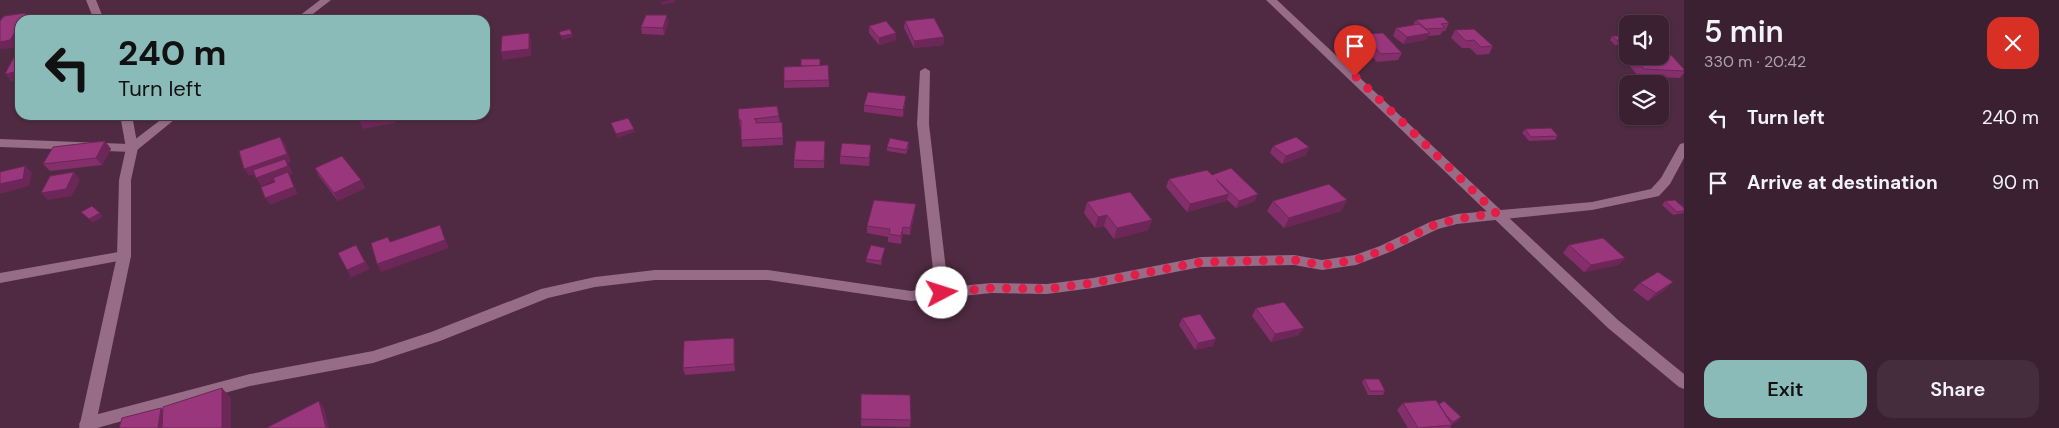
<!DOCTYPE html>
<html lang="en">
<head>
<meta charset="utf-8">
<style>
  :root { --surface:#3b2032; --page:#462d3e; --text:#f1f3f6; --muted:#aca3ac; --line:#543e4d; --accent:#8bbbb9 }
  body { margin:0; font-family:"DM Sans",sans-serif; background:var(--page); color:var(--text); height:100vh; display:flex; flex-direction:column; font-size:19px; white-space:nowrap }
  * { box-sizing:border-box; margin:0 }
  p { font-size:16px; color:var(--muted) }
  .icon { flex:none; width:28px; height:28px; fill:none; stroke:currentColor; stroke-width:2; stroke-linecap:round; stroke-linejoin:round }
  .map { position:relative; flex:1; overflow:hidden }
  .sheet { display:flex; flex-direction:column; background:var(--surface); width:375px }
  .sheet>* { flex:none }
  .top-card { position:absolute; left:15px; top:15px; width:475px; height:105px; border-radius:15px; box-shadow:0 1px 4px #0004,0 0 0 1px var(--line); background:#8bbbb9; color:#111; overflow:hidden }
  .tools { position:absolute; left:1619px; top:15px; display:grid; gap:10px }
  .tools a { display:grid; place-items:center; width:50px; height:50px; border-radius:10px; background:var(--surface); box-shadow:0 1px 4px #0004,0 0 0 1px var(--line); font-size:25px }
  .pin { position:absolute; display:grid; place-items:center; width:42px; height:42px; color:#fff; margin:-51px -21px; border-radius:50% 50% 50% 0; rotate:-45deg; box-shadow:0 0 5px #0007 }
  .pin .icon { rotate:45deg }
  .me { position:absolute; width:55px; margin:-28px; rotate:85deg; stroke-linejoin:round; filter:drop-shadow(0 0 4px #0008) }
  .turn { display:flex; align-items:center; gap:18px; height:105px; padding:0 20px; font-size:22px }
  .turn .icon { width:65px; height:65px; stroke-width:2.5 }
  .turn b { display:block; font-size:35px; line-height:42px }
  .round { display:grid; place-items:center; flex:none; width:52px; height:52px; border-radius:15px; background:var(--page) }
  .headline { display:flex; align-items:center; justify-content:space-between; height:85px; padding:0 20px }
  h1 { font-size:30px; font-weight:600; line-height:38px }
  .action { display:flex; gap:10px; margin-top:auto; padding:10px 20px }
  .action a { flex:1; height:58px; border-radius:15px; background:var(--accent); color:#111; font-size:20px; font-weight:600; line-height:58px; text-align:center }
  .action a+a { background:var(--page); color:var(--text) }
  ul { padding:0; list-style:none }
  li { display:flex; align-items:center; gap:15px; height:65px; padding:0 20px }
  li div { flex:1 }
  li b { display:block; font-size:19px }
  li em { font-style:normal }
  main { display:flex; flex:1; min-height:0 }
  .map>svg:first-child { display:block }
</style>
</head>
<body>
<main>
<div class="map">
<svg width="1684" height="428" viewBox="0 0 1684 428">
  <rect width="100%" height="100%" fill="#4f2a42"/>
  <g fill="none" stroke-linecap="round" stroke-linejoin="round">
    <g fill="#966c86" fill-rule="evenodd">
      <path d="M320 0H331L305 20H294Z"/>
      <path d="M925 68 930 71 929 124 948 287 992 283 1047 284 1093 278 1201 257 1294 255 1322 260 1355 255 1380 246 1430 222 1457 214 1592 202 1651 189 1661 178 1680 144 1684 143V158L1670 184 1659 196 1592 210 1457 224 1438 229 1390 252 1356 265 1322 270 1294 265 1201 267 1093 288 1047 294 992 293 911 301 768 280H655L595 287 548 298 440 341 373 363 250 386 97 428H81L79 424 82 419 87 417 250 374 373 351 431 332 541 289 595 277 655 270H768L911 291 935 288 917 124 920 71Z"/>
      <path d="M167 115H180L136 151 132 152 0 147V139L129 144Z"/>
      <path d="M124 251 129 253 131 256 129 259 0 283V273Z"/>
    </g>
    <g fill="#966c86" fill-rule="evenodd">
      <path d="M86 0H96L104 20H94Z"/>
      <path d="M1266 0H1277L1618 320 1684 374V389L1679 387 1608 328Z"/>
      <path d="M120 115H132L138 148 131 180V256L95 428H79L117 256 119 180 126 148Z"/>
    </g>
  </g>
  <g fill="#842f6b">
    <path d="M1416 20 1449 23 1445 31H1443L1440 35 1428 36 1426 40 1403 44 1393 36 1396 28 1413 25Z"/>
    <path d="M905 21 944 37 943 45 914 48 904 28Z"/>
    <path d="M668 23 664 35 642 34 641 27Z"/>
    <path d="M869 26 896 40 879 45 869 33Z"/>
    <path d="M1455 30 1493 46 1489 54 1477 55 1470 48H1462L1451 38Z"/>
    <path d="M1363 34 1402 53 1398 60 1377 62 1359 42Z"/>
    <path d="M1612 36H1628V45H1615L1610 40Z"/>
    <path d="M1628 56H1660L1684 69V73L1680 78 1638 76 1625 60Z"/>
    <path d="M820 66 829 80V87L784 88V67Z"/>
    <path d="M905 104 903 117 864 112V105Z"/>
    <path d="M738 109 779 116 780 122H782L783 145 742 147 741 127H740Z"/>
    <path d="M1525 129 1558 136 1555 140 1529 141 1522 133Z"/>
    <path d="M105 141 111 149 102 165 50 171 43 164Z"/>
    <path d="M825 141 824 168H794V160Z"/>
    <path d="M871 145 869 166 840 164V156Z"/>
    <path d="M909 146 906 154 887 151V147Z"/>
    <path d="M1273 146 1309 147 1306 155 1282 164 1270 153Z"/>
    <path d="M315 168 361 180 365 188 338 201 319 176Z"/>
    <path d="M1212 175 1255 201 1236 208 1226 199V201L1187 212 1166 187 1169 179Z"/>
    <path d="M1347 200 1341 211 1284 228 1267 211 1273 201Z"/>
    <path d="M1665 201 1684 208V213L1673 215 1662 205Z"/>
    <path d="M1087 202 1152 220 1148 230 1114 239 1104 226 1095 228 1084 213Z"/>
    <path d="M915 212 910 235 903 234 901 244 888 242V237L867 233V226Z"/>
    <path d="M1569 245 1625 258 1618 265 1584 272 1563 253Z"/>
    <path d="M885 248 884 251 881 265 866 262V259Z"/>
    <path d="M1640 283 1666 289 1648 301 1633 290Z"/>
    <path d="M1256 308 1299 335 1271 342 1252 316Z"/>
    <path d="M1182 318 1213 346 1195 350 1179 325Z"/>
    <path d="M735 345V371L685 375 683 368Z"/>
    <path d="M1364 379 1385 391 1383 395H1368L1362 382Z"/>
    <path d="M861 394 911 420 910 427 861 426Z"/>
    <path d="M1403 403 1439 404 1458 421 1452 424V425L1450 428H1408L1397 410Z"/>
  </g>
  <g fill="#6c2657">
    <path d="M668 0H675L676 2 662 5 661 2Z"/>
    <path d="M26 13 31 20H22Z"/>
    <path d="M667 15 668 23 664 35 663 28Z"/>
    <path d="M20 24V41L16 48 0 49V42Z"/>
    <path d="M529 33 531 40V56L503 60 501 52Z"/>
    <path d="M896 33V40L879 45V38Z"/>
    <path d="M1430 33 1426 40 1403 44 1407 37Z"/>
    <path d="M572 34 573 37 562 40 561 36Z"/>
    <path d="M944 37 943 45 914 48V41Z"/>
    <path d="M485 50 488 60 486 73 485 69Z"/>
    <path d="M20 71V80L11 81 5 74Z"/>
    <path d="M906 96 905 104 903 117V110Z"/>
    <path d="M392 115H395V123L363 129 359 121Z"/>
    <path d="M634 129 635 132 617 138 616 134Z"/>
    <path d="M280 137 285 144 291 162 288 163 293 174 289 175 298 194 270 205 265 198 289 175 261 186 256 178 287 163 249 176 244 169Z"/>
    <path d="M105 141 111 149 102 165 96 158Z"/>
    <path d="M1309 147 1306 155 1282 164 1286 156Z"/>
    <path d="M25 166 32 173 29 186 0 194V184Z"/>
    <path d="M74 172 80 180 72 196 48 200 41 193Z"/>
    <path d="M361 180 365 188 338 201 334 193Z"/>
    <path d="M1229 194 1226 201 1187 212 1190 204Z"/>
    <path d="M1258 194 1255 201 1236 208 1239 201Z"/>
    <path d="M1347 200 1341 211 1284 228 1289 218Z"/>
    <path d="M916 204 915 212 910 235V228Z"/>
    <path d="M100 213 103 217 92 223 89 219Z"/>
    <path d="M1107 215 1104 226 1095 228 1098 217Z"/>
    <path d="M1152 220 1148 230 1114 239 1117 228Z"/>
    <path d="M440 225 449 248 381 272 377 264Z"/>
    <path d="M903 227V234L901 244V236Z"/>
    <path d="M356 245 370 269 351 278 347 270Z"/>
    <path d="M1625 258 1618 265 1584 272 1591 265Z"/>
    <path d="M1673 282 1666 289 1648 301 1656 293Z"/>
    <path d="M1304 328 1299 335 1271 342 1275 334Z"/>
    <path d="M734 338 735 345V371L734 364Z"/>
    <path d="M1216 339 1213 346 1195 350 1198 343Z"/>
    <path d="M222 388 231 398V428H222Z"/>
    <path d="M319 401 324 408 329 428H326Z"/>
    <path d="M161 408 168 414 166 428H158Z"/>
    <path d="M1461 417 1458 421 1450 425 1453 422Z"/>
  </g>
  <g fill="#9a377c" stroke="#6c2657">
    <path d="M26 13 22 20H20V24L10 40 0 42V21L4 16Z"/>
    <path d="M646 15H667L663 28 641 27Z"/>
    <path d="M1443 17 1449 23 1441 24 1445 28 1426 29 1416 20Z"/>
    <path d="M934 18 944 37 914 41 905 21Z"/>
    <path d="M886 21 896 33 879 38 869 26Z"/>
    <path d="M1419 24 1430 33 1407 37 1396 28Z"/>
    <path d="M570 29 572 34 561 36 559 32Z"/>
    <path d="M1474 29 1493 46 1481 47 1474 40 1466 41 1455 30Z"/>
    <path d="M529 33V49L501 52 502 36Z"/>
    <path d="M1383 33 1402 53 1381 54 1363 34Z"/>
    <path d="M1612 36H1628V41H1618Z"/>
    <path d="M20 50V71L5 74 17 51Z"/>
    <path d="M1660 55H1671L1684 69V71L1644 69 1633 56H1660Z"/>
    <rect x="801" y="59" width="19" height="7"/>
    <path d="M828 65 829 80 784 81V67Z"/>
    <path d="M868 92 906 96 903 110 864 105Z"/>
    <path d="M777 106 779 116 754 119H756V123L782 122 783 138 741 140V120H739L738 109Z"/>
    <path d="M360 115H392L359 121Z"/>
    <path d="M628 118 634 129 616 134 611 123Z"/>
    <path d="M1551 128 1558 136 1531 137 1525 129Z"/>
    <path d="M280 137 287 154 244 169 239 151Z"/>
    <path d="M1296 137 1309 147 1286 156 1273 146Z"/>
    <path d="M890 138 909 142 906 150 887 147Z"/>
    <path d="M105 141 96 158 43 164 53 147Z"/>
    <path d="M796 141H825L824 161 794 160Z"/>
    <path d="M842 143 871 145 869 158 840 156Z"/>
    <path d="M342 156 361 180 334 193 315 168Z"/>
    <path d="M285 159 288 166 256 178 253 170Z"/>
    <path d="M25 166 23 179 0 184V172Z"/>
    <path d="M1231 168 1258 194 1239 201 1216 179 1229 194 1190 204 1169 179 1207 170 1212 175Z"/>
    <path d="M74 172 66 189 41 193 50 176Z"/>
    <path d="M288 172 294 187 265 198 261 187 275 182 273 178Z"/>
    <path d="M1329 184 1347 200 1289 218 1273 201Z"/>
    <path d="M1130 192 1152 220 1117 228 1107 215 1098 217 1087 202Z"/>
    <path d="M874 200 916 204 910 228 903 227 901 236 889 234 890 229 867 226Z"/>
    <path d="M1675 200 1684 208V211L1677 212 1665 201Z"/>
    <path d="M92 206 100 213 89 219 81 212Z"/>
    <path d="M440 225 445 240 377 264 371 243 388 237 390 242Z"/>
    <path d="M1603 238 1625 258 1591 265 1569 245Z"/>
    <path d="M356 245 365 262 347 270 338 253Z"/>
    <path d="M871 245 885 248 881 261 866 259Z"/>
    <path d="M1658 272 1673 282 1656 293 1640 283Z"/>
    <path d="M1284 302 1304 328 1275 334 1256 308Z"/>
    <path d="M1200 314 1216 339 1198 343 1182 318Z"/>
    <path d="M734 338V364L683 368 684 341Z"/>
    <path d="M1364 379H1379L1385 391H1370Z"/>
    <path d="M222 388V428H162L163 407Z"/>
    <path d="M861 394 910 395 911 420 861 419Z"/>
    <path d="M1436 400 1452 425 1418 428 1403 403Z"/>
    <path d="M319 401 326 428H268V427Z"/>
    <path d="M1444 401 1461 417 1453 422 1446 415 1439 404Z"/>
    <path d="M161 408 158 428H119L122 418Z"/>
  </g>
  <g fill="none" stroke-linecap="round" stroke-linejoin="round">
    <path stroke="#e11d48" stroke-width="9" stroke-dasharray="0 16.2" d="M942 293 992 288 1047 289 1093 283 1201 262 1294 260 1322 265 1356 260 1386 249 1434 225 1457 219 1496 213 1355 76"/>
  </g>
</svg>
<div class="tools">
<a><svg class="icon" aria-label="sound" viewBox="0 0 24 24"><path d="M4 9h4l5-4v14l-5-4H4zM17 9q2 3 0 6"/></svg></a>
<a><svg class="icon" aria-label="layers" viewBox="0 0 24 24"><path d="M12 4l9 5-9 5-9-5zM3 14l9 5 9-5"/></svg></a>
</div>
<div class="pin" style="left:1355px;top:76px;background:#d93025"><svg class="icon" aria-label="arrive" viewBox="0 0 24 24"><path d="M6 21V4h12l-3 4 3 4H6"/></svg></div>
<svg class="me" style="left:942px;top:293px" viewBox="-20 -20 40 40"><circle r="19" fill="#fff"/><path d="M0-13L10 11 0 6-10 11z" fill="#e11d48"/></svg>
<div class="top-card">
<div class="turn"><svg class="icon" aria-label="left" viewBox="0 0 24 24"><path d="M17 20v-9H6M10 6l-5 5 5 5"/></svg><div><b>240 m</b>Turn left</div></div>
</div>
</div>
<section class="sheet">
<div class="headline"><div><h1>5 min</h1><p>330 m · 20:42</p></div><a class="round" style="background:#d93025;color:#fff"><svg class="icon" aria-label="close" viewBox="0 0 24 24"><path d="M6 6l12 12M18 6L6 18"/></svg></a></div>
<ul>
<li><svg class="icon" aria-label="left" viewBox="0 0 24 24"><path d="M17 20v-9H6M10 6l-5 5 5 5"/></svg><div><b>Turn left</b></div><em>240 m</em></li>
<li><svg class="icon" aria-label="arrive" viewBox="0 0 24 24"><path d="M6 21V4h12l-3 4 3 4H6"/></svg><div><b>Arrive at destination</b></div><em>90 m</em></li>
</ul>
<div class="action"><a>Exit</a><a>Share</a></div>
</section>
</main>
</body>
</html>
